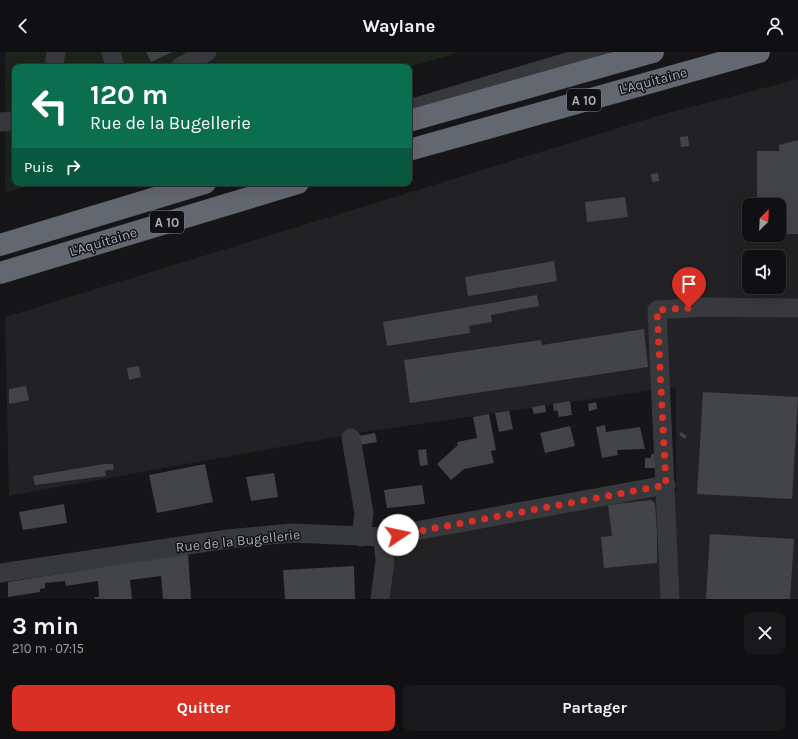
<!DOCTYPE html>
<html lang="fr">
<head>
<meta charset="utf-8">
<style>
  :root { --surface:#101012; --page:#19191b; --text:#f1f3f6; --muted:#9c9d9f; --line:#303032; --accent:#d93025 }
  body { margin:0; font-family:Karla,sans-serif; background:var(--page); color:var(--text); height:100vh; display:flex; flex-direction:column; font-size:15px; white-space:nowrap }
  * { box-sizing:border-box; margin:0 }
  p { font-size:13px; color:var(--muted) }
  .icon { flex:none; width:22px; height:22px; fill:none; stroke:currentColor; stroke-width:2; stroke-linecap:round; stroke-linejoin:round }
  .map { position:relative; height:547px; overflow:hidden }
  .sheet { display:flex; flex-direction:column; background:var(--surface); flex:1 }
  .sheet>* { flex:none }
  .guide { position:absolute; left:12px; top:12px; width:400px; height:122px; border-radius:8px; box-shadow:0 4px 16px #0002,0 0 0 1px var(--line); background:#0b6e4f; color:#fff; overflow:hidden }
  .needle { width:26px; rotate:24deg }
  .tools { position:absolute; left:742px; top:146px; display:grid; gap:8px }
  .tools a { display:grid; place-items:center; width:44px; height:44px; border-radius:8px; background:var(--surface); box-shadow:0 4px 16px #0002,0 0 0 1px var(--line); font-size:20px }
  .pin { position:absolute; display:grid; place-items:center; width:34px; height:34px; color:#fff; margin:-41px -17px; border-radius:50% 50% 50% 0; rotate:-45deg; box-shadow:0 0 4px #0007 }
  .pin .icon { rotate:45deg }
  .me { position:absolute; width:44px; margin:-22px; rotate:79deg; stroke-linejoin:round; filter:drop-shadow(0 0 3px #0008) }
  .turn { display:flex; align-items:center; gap:14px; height:84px; padding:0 12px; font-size:18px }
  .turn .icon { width:52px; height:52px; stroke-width:2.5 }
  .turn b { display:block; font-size:28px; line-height:34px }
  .then { display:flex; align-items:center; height:38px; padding:0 12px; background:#0003; gap:8px; font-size:15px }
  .round { display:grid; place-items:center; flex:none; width:42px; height:42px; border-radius:8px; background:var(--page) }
  .headline { display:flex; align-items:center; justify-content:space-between; height:68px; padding:0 12px }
  h1 { font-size:24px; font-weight:700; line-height:30px }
  .button { display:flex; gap:8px; margin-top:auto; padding:8px 12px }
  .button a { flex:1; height:46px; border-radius:8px; background:var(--accent); color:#fff; font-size:16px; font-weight:700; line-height:46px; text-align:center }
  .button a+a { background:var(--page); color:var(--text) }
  header { display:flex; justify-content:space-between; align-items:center; height:52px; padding:0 12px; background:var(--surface); font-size:18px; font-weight:700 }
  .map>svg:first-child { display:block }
</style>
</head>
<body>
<header><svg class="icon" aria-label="back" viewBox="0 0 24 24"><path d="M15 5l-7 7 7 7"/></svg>Waylane<svg class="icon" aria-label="person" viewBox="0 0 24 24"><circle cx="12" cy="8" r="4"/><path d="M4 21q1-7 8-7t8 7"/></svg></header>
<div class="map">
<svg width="798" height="547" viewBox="0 0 798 547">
  <rect width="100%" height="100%" fill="#161618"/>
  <path fill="#222225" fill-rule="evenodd" d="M798 27V547H389L395 491 676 441V335L358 381 9 444 5 265 664 62ZM749 153H779V183H749ZM749 205H779V235H749Z"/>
  <path fill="#1c241c" d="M5 0H460L409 15H15V131H37L5 141Z"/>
  <g fill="#424448">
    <path d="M146 0H172L151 10Z"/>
    <path d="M688 84 689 94 681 95 680 85Z"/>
    <path d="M798 88V182H779V153H757V99H779V93Z"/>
    <path d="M658 121 659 129 652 130 651 122Z"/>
    <path d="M625 145 628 165 587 170 585 150Z"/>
    <path d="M554 209 557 229 468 244 465 225Z"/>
    <path d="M537 243 539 254 491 263 492 270 469 274 470 281 387 294 383 270Z"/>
    <path d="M644 277 648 315 410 351 404 308 541 288 542 293Z"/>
    <path d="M139 314 141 325 129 328 127 316Z"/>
    <path d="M26 334 29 348 9 352V337Z"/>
    <path d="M703 340 798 345 792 447 697 442Z"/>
    <path d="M570 349 572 363 559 365 557 358 554 359 553 352Z"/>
    <path d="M596 350 597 357 589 359 588 352Z"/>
    <path d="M545 353 546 360 534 362 532 355Z"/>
    <path d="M509 359 513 377 499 380 495 361Z"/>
    <path d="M489 362 496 398 491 399 494 411 464 417 451 428 437 412 458 393 457 390 477 386 473 365Z"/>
    <path d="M605 373 606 380 640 375 645 397 617 398 618 403 602 406 596 375Z"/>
    <path d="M570 374 575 394 545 401 540 381Z"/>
    <path d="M681 380 687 384 685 387 679 383Z"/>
    <path d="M375 381 377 390 360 393 358 384Z"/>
    <path d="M426 397 428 413 420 414 418 398Z"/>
    <path d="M651 402H657L656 416H645V406H651Z"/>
    <path d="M104 412H113L114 417 105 419 106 424 35 433 33 424Z"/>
    <path d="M205 412 213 450 157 461 149 423Z"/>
    <path d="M274 421 278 445 251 449 246 425Z"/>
    <path d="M422 433 425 452 387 456 384 438Z"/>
    <path d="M651 448 655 451 657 481V511L604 516 601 485 612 484 608 453Z"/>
    <path d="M64 452 67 471 23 478 19 460Z"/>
    <path d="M710 482 794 487 790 547H706Z"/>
    <path d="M188 501 191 547H163L161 524 130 528 132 547H95L94 545H99L98 529 66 534 65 529 45 531V536L40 537V540L8 545V530Z"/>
    <path d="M354 514 355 547H285L283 518Z"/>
  </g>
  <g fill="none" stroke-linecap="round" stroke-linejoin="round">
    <g stroke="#37393d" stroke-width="19">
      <path d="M111 0 115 15"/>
      <path d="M54 15 56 0"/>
      <path d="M180 15 207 0"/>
      <path d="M409 57 601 0"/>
      <path d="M0 70 15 69"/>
      <path d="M351 386 364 461 361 485"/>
      <path d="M0 521 228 487 292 481 383 485 666 433"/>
      <path d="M380 547 385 509 383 485"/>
      <path d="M670 547 657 258 704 255 798 256"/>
    </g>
    <g stroke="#63676f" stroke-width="22">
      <path d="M409 69 653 0"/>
      <path d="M409 98 759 0"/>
      <path d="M0 193 205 131"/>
      <path d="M0 221 298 131"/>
    </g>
  </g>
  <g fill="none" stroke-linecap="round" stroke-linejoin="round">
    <path stroke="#d93025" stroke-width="7" stroke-dasharray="0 12.6" d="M398 483 666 433 657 258 689 256"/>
  </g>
  <g text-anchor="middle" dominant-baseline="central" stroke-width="3" stroke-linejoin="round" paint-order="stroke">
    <g fill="#111113" stroke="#7b8087" stroke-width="1">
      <rect x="567" y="37" width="34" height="22" rx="3"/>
      <rect x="150" y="159" width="34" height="22" rx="3"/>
    </g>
    <g font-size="13" font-weight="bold" fill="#a8afb9">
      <text x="584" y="48">A 10</text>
      <text x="167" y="170">A 10</text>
    </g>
    <g font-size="14" fill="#a8afb9" stroke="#111113">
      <text transform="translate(653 29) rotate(-15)">L'Aquitaine</text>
      <text transform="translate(103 190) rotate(-17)">L'Aquitaine</text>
      <text transform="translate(238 489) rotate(-6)">Rue de la Bugellerie</text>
    </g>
  </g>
</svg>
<div class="tools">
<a><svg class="needle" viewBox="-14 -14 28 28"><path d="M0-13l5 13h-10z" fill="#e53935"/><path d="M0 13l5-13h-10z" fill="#9c9d9f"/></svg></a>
<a><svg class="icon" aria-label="sound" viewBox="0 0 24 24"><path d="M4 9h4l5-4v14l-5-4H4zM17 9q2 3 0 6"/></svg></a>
</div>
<div class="pin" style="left:689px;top:256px;background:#d93025"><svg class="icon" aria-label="arrive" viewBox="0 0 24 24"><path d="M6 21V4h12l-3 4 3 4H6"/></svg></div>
<svg class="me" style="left:398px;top:483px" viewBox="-20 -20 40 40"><circle r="19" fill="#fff"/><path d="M0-13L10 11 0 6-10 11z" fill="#d93025"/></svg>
<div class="guide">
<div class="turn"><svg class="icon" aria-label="left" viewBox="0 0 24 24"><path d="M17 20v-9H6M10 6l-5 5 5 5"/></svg><div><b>120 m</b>Rue de la Bugellerie</div></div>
<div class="then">Puis<svg class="icon" aria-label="right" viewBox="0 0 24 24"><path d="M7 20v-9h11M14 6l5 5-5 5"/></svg></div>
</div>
</div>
<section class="sheet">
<div class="headline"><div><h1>3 min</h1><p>210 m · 07:15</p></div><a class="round"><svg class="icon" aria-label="close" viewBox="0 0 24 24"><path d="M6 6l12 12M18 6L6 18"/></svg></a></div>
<div class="button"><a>Quitter</a><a>Partager</a></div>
</section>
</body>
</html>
